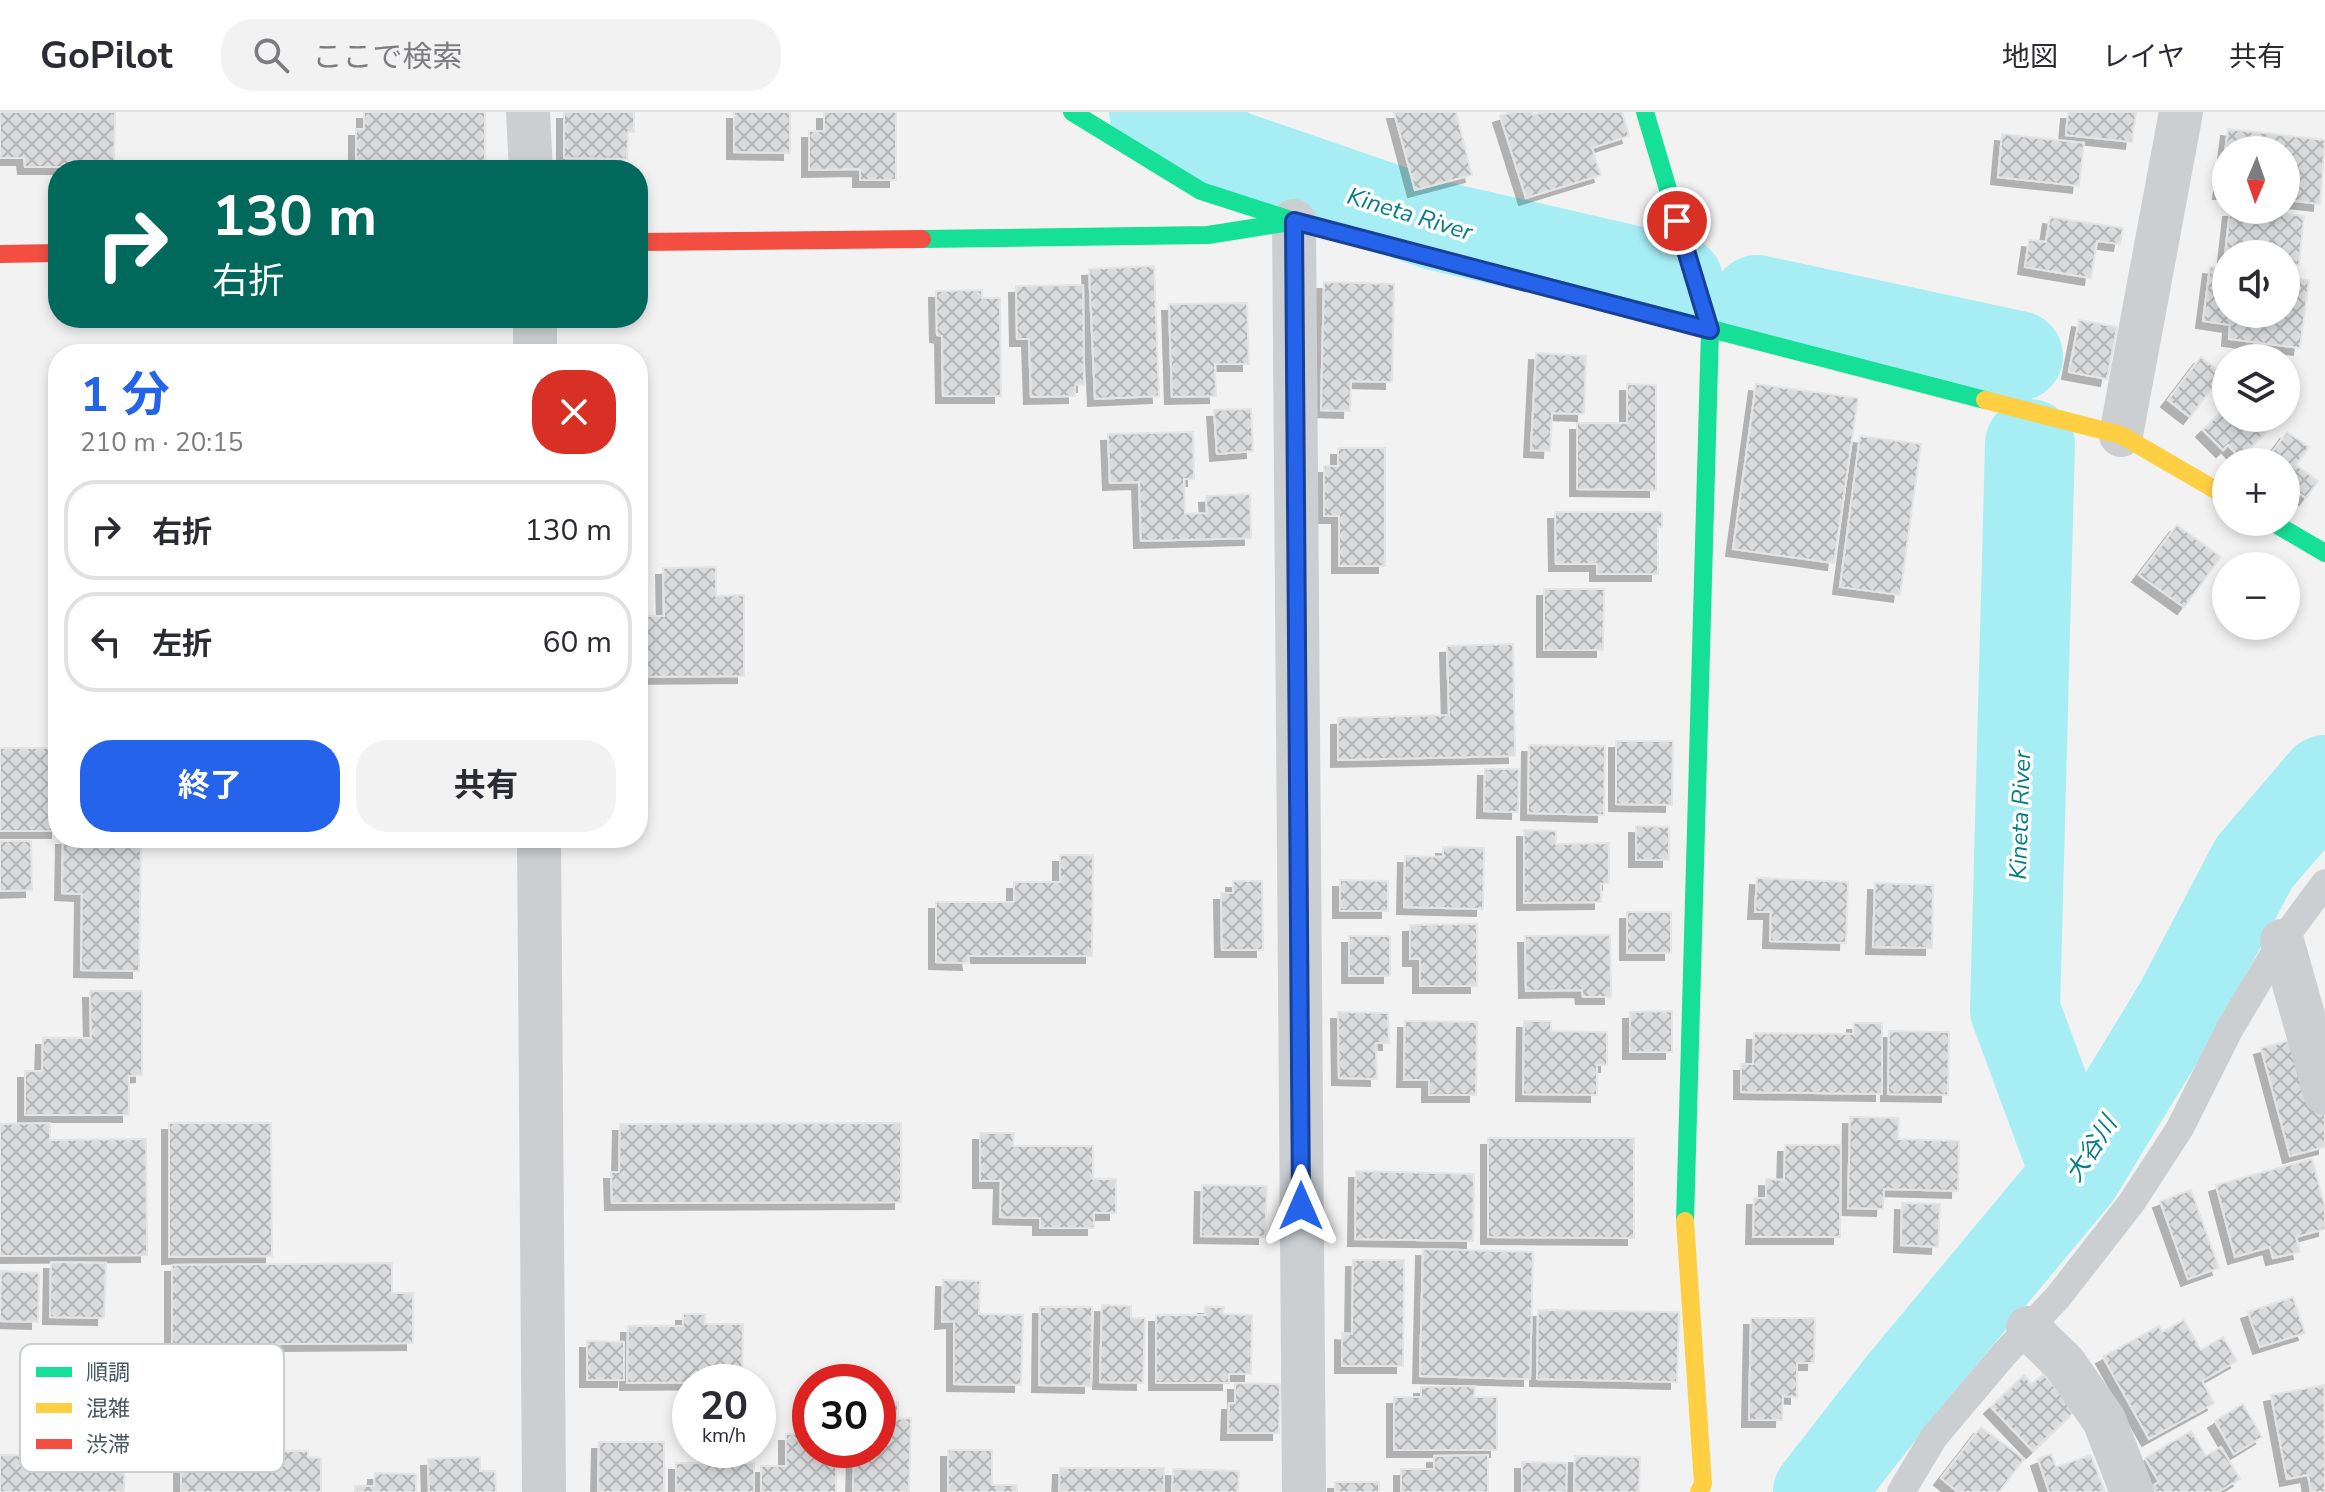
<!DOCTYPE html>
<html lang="ja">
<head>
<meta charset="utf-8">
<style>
  :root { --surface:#fff; --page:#f2f2f3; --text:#2b2b33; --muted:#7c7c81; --line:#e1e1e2; --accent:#2563eb }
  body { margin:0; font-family:"Nunito Sans","Noto Sans JP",sans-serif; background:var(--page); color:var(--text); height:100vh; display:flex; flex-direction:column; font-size:30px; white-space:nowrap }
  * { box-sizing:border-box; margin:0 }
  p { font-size:26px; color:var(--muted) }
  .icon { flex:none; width:44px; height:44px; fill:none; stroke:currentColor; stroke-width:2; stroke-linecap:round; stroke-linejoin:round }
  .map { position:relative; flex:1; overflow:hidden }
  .panel { position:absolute; left:48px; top:232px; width:600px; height:504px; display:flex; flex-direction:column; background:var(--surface); border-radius:32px; box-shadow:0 4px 12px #0003 }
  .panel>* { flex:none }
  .hud { position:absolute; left:48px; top:48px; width:600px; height:168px; border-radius:32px; box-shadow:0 4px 12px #0003; background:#00695c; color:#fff; overflow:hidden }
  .needle { width:52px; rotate:182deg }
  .tools { position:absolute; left:2212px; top:24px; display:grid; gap:16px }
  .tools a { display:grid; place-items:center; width:88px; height:88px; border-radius:50%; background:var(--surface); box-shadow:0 4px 12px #0003; font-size:40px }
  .speed { position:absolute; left:672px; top:1252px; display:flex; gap:16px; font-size:40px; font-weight:700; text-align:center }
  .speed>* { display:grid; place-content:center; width:104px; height:104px; border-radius:50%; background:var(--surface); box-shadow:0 4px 12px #0003; line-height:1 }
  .speed small { font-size:20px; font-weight:400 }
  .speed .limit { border:12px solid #d22; background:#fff; color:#111 }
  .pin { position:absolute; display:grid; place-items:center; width:68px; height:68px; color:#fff; margin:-34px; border:4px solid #fff; border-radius:50%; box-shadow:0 2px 8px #0007 }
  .me { position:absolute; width:88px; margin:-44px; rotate:0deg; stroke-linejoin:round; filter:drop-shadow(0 0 6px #0008) }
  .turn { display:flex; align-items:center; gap:28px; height:168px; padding:0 32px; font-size:36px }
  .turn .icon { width:104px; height:104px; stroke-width:2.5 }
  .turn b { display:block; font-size:56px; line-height:68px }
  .round { display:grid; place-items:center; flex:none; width:84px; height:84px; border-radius:32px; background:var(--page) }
  .headline { display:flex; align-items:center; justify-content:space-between; height:136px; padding:0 32px }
  h1 { font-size:48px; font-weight:700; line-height:60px; color:var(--accent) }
  .button { display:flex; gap:16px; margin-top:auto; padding:16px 32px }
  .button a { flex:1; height:92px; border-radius:32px; background:var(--accent); color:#fff; font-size:32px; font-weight:700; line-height:92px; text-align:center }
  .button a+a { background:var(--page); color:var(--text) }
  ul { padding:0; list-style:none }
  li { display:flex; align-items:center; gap:24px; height:100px; margin:0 16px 12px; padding:0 16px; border:4px solid var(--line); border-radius:32px }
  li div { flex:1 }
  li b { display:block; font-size:30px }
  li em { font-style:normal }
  header { display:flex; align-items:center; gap:48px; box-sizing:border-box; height:112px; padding:0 40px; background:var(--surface); border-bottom:2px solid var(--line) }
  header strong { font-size:38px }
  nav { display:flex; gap:44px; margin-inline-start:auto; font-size:28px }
  .search { width:560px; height:72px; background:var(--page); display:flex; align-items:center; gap:20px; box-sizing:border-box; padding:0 28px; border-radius:32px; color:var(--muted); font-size:30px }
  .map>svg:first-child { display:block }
</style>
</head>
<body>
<header>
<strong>GoPilot</strong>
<div class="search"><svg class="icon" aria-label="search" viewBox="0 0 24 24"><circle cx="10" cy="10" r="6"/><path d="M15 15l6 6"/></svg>ここで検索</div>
<nav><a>地図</a><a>レイヤ</a><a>共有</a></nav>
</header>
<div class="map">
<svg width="2325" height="1380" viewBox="0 0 2325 1380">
  <defs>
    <pattern id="building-cross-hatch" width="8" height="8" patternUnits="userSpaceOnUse" patternTransform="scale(2)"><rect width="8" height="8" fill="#d9dbdc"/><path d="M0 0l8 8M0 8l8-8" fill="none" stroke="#b2b4b6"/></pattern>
    <filter id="shadow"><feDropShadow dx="-7" dy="7" stdDeviation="0" flood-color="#0004"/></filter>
  </defs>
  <rect width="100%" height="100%" fill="#f3f2f2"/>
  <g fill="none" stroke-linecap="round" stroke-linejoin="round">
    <g stroke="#a6eef4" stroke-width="90">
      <path d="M1154 0 1232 43 1438 114 1678 169"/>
      <path d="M1757 188 2018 244"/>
      <path d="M2030 332 2015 898 2076 1063"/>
      <path d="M1818 1380 1903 1271 2076 1063 2180 892 2254 751 2325 668"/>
    </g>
  </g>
  <g fill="url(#building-cross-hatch)" stroke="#e4e4e5" stroke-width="2" filter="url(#shadow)">
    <path d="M0 0H115L114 55H25L24 46H0Z"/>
    <path d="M364 0H485V50L468 49V58L356 56V17H364Z"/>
    <path d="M564 0H634V20H628L627 47 564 46Z"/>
    <path d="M734 0H790V41L734 40Z"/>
    <path d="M824 0H896V68H860V57L809 58V19H824Z"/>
    <path d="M1394 0H1456L1472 63 1415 78Z"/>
    <path d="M1512 0H1532L1533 3 1543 0H1622L1629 24 1592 36 1601 63 1526 86 1500 4Z"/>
    <path d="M2068 0H2136L2132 30 2066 23Z"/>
    <path d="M2228 17 2325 28 2320 92 2286 88V38H2226V80H2220Z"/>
    <path d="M2002 22 2084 31 2079 74 1998 65Z"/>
    <path d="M2230 98H2254L2304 104 2299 153 2286 151V142L2225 143Z"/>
    <path d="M2050 105 2123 116 2120 132 2097 129 2091 166 2025 155 2029 128 2046 130Z"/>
    <path d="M1154 154 1159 284 1095 287 1089 157Z"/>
    <path d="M2210 155 2226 157V202H2286V165L2309 168 2300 236 2229 227 2230 213 2203 209Z"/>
    <path d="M1324 170 1394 172 1392 270 1351 269 1350 299 1321 298Z"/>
    <path d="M1083 173 1084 273 1075 272V284L1031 285 1029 227H1017L1016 174Z"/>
    <path d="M982 178V186H1000L1001 284H943L942 224 937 223 936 179Z"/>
    <path d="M1247 191 1249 252H1215L1216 284 1172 285 1169 192Z"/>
    <path d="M2079 208 2117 215 2107 267 2069 260Z"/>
    <path d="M1536 241 1586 244 1584 302 1552 301 1550 339 1531 338Z"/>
    <path d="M2201 245 2223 262 2190 305 2168 288Z"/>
    <path d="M1627 272 1656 273V378L1577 377V311H1627Z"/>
    <path d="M1756 272 1858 286 1834 451 1733 437Z"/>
    <path d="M2226 295V306H2270L2275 311 2240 346 2228 333 2223 338 2203 318Z"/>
    <path d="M1251 297 1253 339 1217 342 1214 298Z"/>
    <path d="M1193 320 1194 367H1184L1185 402 1207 401 1206 384 1250 382 1251 426 1141 429 1139 370 1110 371 1108 322Z"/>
    <path d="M2287 320 2309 335 2296 353 2318 369 2306 386 2286 372V350H2265Z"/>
    <path d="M1860 324 1921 332 1900 483 1840 475Z"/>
    <path d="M1338 336H1385V454H1339V404H1324V354H1338Z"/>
    <path d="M1555 400H1662V415H1658V462H1597V452H1556Z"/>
    <path d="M2177 413 2221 445 2184 495 2139 463Z"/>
    <path d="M716 455V484L744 483V564L638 565V504H664L663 456Z"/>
    <path d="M1544 477H1604L1603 538H1544Z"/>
    <path d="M1513 532 1515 644 1338 648V606L1449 603 1447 534Z"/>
    <path d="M1616 629H1673L1672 693 1616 692Z"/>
    <path d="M1529 633 1605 634 1604 703 1528 701Z"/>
    <rect x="0" y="636" width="58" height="83"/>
    <path d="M1485 657H1519L1518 700 1484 699Z"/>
    <path d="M1636 714 1669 715V748H1636Z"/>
    <path d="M1524 718 1556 719V732L1609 731V771L1601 772V790L1524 791Z"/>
    <path d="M63 726 141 727 139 859 81 858 82 782 62 781Z"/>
    <path d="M0 729H31L32 778 0 779Z"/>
    <path d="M1443 735 1484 736 1483 797 1404 795 1405 744 1443 745Z"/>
    <path d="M1060 743H1093L1092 844H968L969 851 936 850V790H1014V770H1060Z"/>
    <path d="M1757 766 1848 770 1846 831 1770 829 1771 800H1755Z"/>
    <path d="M1340 768 1388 769V799H1340Z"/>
    <path d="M1233 769H1262L1263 838H1222L1221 781H1233Z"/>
    <path d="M1875 771 1933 773 1932 836 1873 835Z"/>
    <rect x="1627" y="800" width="44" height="41"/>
    <path d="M1477 812V874H1420V847H1410V813Z"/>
    <path d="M1610 823 1611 885H1583L1582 878 1526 879 1525 824Z"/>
    <rect x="1349" y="824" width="41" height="40"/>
    <path d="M90 879H142V963L129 964V1003H25V959H42L43 926H91Z"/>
    <path d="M1672 899V940H1630V900Z"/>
    <path d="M1338 900 1388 901 1389 931H1376L1377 967 1339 966Z"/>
    <path d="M1405 909 1477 910 1476 983H1429V968H1404Z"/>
    <path d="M1524 909H1551V919L1607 920V953H1597V983L1523 982Z"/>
    <path d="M1854 911H1882V982L1741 980V952H1753L1754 921 1853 922Z"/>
    <path d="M1889 919 1949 920 1948 983 1888 982Z"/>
    <path d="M2306 924 2325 996V1035L2290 1044 2261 936Z"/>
    <path d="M1850 1005 1899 1006 1898 1027 1959 1029 1958 1079 1884 1077 1883 1097 1848 1096Z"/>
    <path d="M50 1011V1028L146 1027 147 1143 0 1144V1012Z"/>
    <path d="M169 1011H271L272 1144 169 1145Z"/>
    <path d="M901 1011V1090L612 1091 611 1060H619L620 1012Z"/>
    <path d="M980 1021H1014L1013 1034H1093V1067H1116V1101H1094V1116H1040V1106L1000 1105 1001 1069H980Z"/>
    <path d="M1488 1026H1634V1126L1488 1125Z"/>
    <path d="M1785 1033H1841L1840 1125H1753L1754 1086H1766V1067L1784 1068Z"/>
    <path d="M2312 1047 2325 1095V1117L2296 1125 2300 1140 2273 1146 2270 1135 2235 1145 2216 1073Z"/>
    <path d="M1356 1059 1474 1062 1473 1129 1355 1127Z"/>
    <path d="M1202 1073 1267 1074 1265 1125 1201 1124Z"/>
    <path d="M2191 1078 2219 1156 2188 1167 2160 1089Z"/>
    <path d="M1902 1091 1940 1092 1938 1135 1901 1133Z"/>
    <path d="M1423 1137 1533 1140 1530 1267 1420 1264Z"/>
    <path d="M1353 1148H1404L1403 1254H1342V1221L1352 1222Z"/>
    <path d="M51 1150 106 1151 104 1206 50 1205Z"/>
    <path d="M392 1151V1181H413V1231L172 1233V1153Z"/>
    <path d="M1 1159 39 1161 38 1210 0 1209Z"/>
    <path d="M943 1168 980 1169 979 1202 1023 1203 1021 1273 954 1272V1209L942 1210Z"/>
    <path d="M2293 1185 2305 1221 2260 1235 2248 1200Z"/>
    <path d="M1102 1193 1131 1194V1206H1145L1143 1271 1100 1270Z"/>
    <path d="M1040 1195H1092L1091 1274 1039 1273Z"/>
    <path d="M1205 1195H1224L1223 1202 1252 1203 1251 1262H1229V1271H1156V1203H1205Z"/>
    <path d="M1538 1198 1679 1200 1677 1270 1537 1267Z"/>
    <path d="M683 1202H705V1212H743L742 1270 627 1271 628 1214H683Z"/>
    <path d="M1751 1206H1815L1814 1251H1797V1285L1783 1284 1782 1308H1749Z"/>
    <path d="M2184 1208 2201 1238 2223 1225 2237 1249 2202 1269 2214 1291 2149 1327 2103 1245 2159 1214 2162 1220Z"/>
    <path d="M587 1229 624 1230V1268H587Z"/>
    <path d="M2043 1262 2076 1298 2033 1339 1991 1295 2024 1263 2032 1272Z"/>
    <path d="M1235 1271 1280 1272 1279 1321H1228L1229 1291H1235Z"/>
    <path d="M2324 1273 2325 1380H2311L2308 1363 2287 1367 2271 1283Z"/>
    <path d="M1475 1274 1474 1285H1497V1338H1394V1285H1421V1275Z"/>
    <path d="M878 1289 898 1290V1307L911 1306 909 1380H853L854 1338H878Z"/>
    <path d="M2243 1292 2262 1325 2234 1342 2215 1309Z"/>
    <path d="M1981 1315 2024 1347 1999 1380H1958L1941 1366Z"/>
    <path d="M2191 1319 2206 1344 2221 1335 2240 1367 2218 1380H2147L2146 1378 2159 1370 2145 1346Z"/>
    <path d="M786 1322H810V1338H836V1380H761V1354H786Z"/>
    <path d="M599 1330H664V1380H598Z"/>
    <path d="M948 1338H992V1373H1017V1380H948Z"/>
    <path d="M259 1339H308V1345L321 1346V1380H181V1347L259 1346Z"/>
    <path d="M2051 1342 2056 1355 2091 1343 2105 1380H2049L2038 1347Z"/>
    <path d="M0 1343 125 1345 124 1380H0Z"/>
    <path d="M1488 1343V1380H1401V1357H1434V1344Z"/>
    <path d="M1575 1344 1640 1345 1639 1380H1574Z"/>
    <path d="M480 1345V1359H495L496 1380H429L428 1347Z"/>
    <path d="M1522 1350 1567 1351 1566 1380H1522Z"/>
    <rect x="676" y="1351" width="78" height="29"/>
    <path d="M1060 1356H1164V1380H1059Z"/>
    <path d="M1173 1357 1239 1359 1238 1380H1172Z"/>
    <path d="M375 1361 416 1362V1380H355V1374H374Z"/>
    <rect x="1335" y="1370" width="44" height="10"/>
  </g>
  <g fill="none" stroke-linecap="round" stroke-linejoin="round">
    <path stroke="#cbcfd1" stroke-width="28" d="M1901 1380 1934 1325 2005 1241 2058 1185 2132 1090 2180 1016 2229 918 2282 829 2325 771"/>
    <g stroke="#cbcfd1" stroke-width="44">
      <path d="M528 0 531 58"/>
      <path d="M1294 109 1304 1380"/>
      <path d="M535 206V242"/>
      <path d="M2121 323 2181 0"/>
      <path d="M539 726 544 1380"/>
      <path d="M2282 829 2325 981"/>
      <path d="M2028 1216 2064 1251 2104 1308 2132 1380"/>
    </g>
    <g stroke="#16e098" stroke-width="18">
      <path d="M1072 0 1201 79 1294 109 1985 288"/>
      <path d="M1645 0 1710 218 1685 1109"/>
      <path d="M922 127 1208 123 1284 111"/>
      <path d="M2272 410 2325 441"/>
    </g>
    <g stroke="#ffcf43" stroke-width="18">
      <path d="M1985 288 2121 323 2226 384"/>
      <path d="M1685 1109 1703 1372 1699 1380"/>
    </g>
    <g stroke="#f24e42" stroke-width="18">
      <path d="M638 130 922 127"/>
      <path d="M0 142 58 141"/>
    </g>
  </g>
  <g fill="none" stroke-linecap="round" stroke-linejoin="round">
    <defs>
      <path id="route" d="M1301 1094 1294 109 1710 218 1677 109"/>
    </defs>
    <use href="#route" stroke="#184099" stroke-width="20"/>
    <use href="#route" stroke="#2563eb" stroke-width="14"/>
  </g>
  <g text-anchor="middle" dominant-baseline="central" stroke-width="7" stroke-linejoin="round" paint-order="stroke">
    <g font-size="24" font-style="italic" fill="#057d87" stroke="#fff">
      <text transform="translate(1410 102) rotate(17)">Kineta River</text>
      <text transform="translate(2020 703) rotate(-88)">Kineta River</text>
      <text transform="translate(2091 1037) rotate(-57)">大谷川</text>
    </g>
  </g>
  <rect x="20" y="1232" width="264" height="128" rx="12" fill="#fff" stroke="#c8cdd0" stroke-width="2"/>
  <rect x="36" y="1255" width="36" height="10" fill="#16e098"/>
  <rect x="36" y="1291" width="36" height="10" fill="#ffcf43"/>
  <rect x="36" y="1327" width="36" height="10" fill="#f24e42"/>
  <g font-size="22" fill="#475861">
    <text x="86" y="1268">順調</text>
    <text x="86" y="1304">混雑</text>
    <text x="86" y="1340">渋滞</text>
  </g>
</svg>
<div class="tools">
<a><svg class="needle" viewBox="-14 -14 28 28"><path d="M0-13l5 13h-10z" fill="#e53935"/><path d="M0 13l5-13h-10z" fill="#7c7c81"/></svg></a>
<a><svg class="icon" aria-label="sound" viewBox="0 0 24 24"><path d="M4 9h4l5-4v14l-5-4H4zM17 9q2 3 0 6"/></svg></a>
<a><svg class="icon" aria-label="layers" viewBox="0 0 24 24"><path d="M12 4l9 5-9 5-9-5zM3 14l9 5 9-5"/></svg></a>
<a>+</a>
<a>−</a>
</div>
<div class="speed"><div>20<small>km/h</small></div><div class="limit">30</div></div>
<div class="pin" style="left:1677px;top:109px;background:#d93025"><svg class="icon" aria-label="arrive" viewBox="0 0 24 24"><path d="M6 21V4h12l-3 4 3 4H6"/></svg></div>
<svg class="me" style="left:1301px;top:1094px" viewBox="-20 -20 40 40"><path d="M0-17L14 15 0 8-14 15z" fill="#2563eb" stroke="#fff" stroke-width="4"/></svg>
<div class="hud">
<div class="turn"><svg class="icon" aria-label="right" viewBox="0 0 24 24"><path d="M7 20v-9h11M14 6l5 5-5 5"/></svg><div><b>130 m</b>右折</div></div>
</div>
<section class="panel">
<div class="headline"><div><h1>1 分</h1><p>210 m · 20:15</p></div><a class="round" style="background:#d93025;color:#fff"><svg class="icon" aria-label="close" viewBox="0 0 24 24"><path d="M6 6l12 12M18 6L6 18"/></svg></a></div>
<ul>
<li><svg class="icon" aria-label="right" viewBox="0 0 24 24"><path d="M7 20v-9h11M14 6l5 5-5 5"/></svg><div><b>右折</b></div><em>130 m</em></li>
<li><svg class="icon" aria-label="left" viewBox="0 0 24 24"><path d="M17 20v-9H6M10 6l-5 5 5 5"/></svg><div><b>左折</b></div><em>60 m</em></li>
</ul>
<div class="button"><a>終了</a><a>共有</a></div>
</section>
</div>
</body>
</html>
